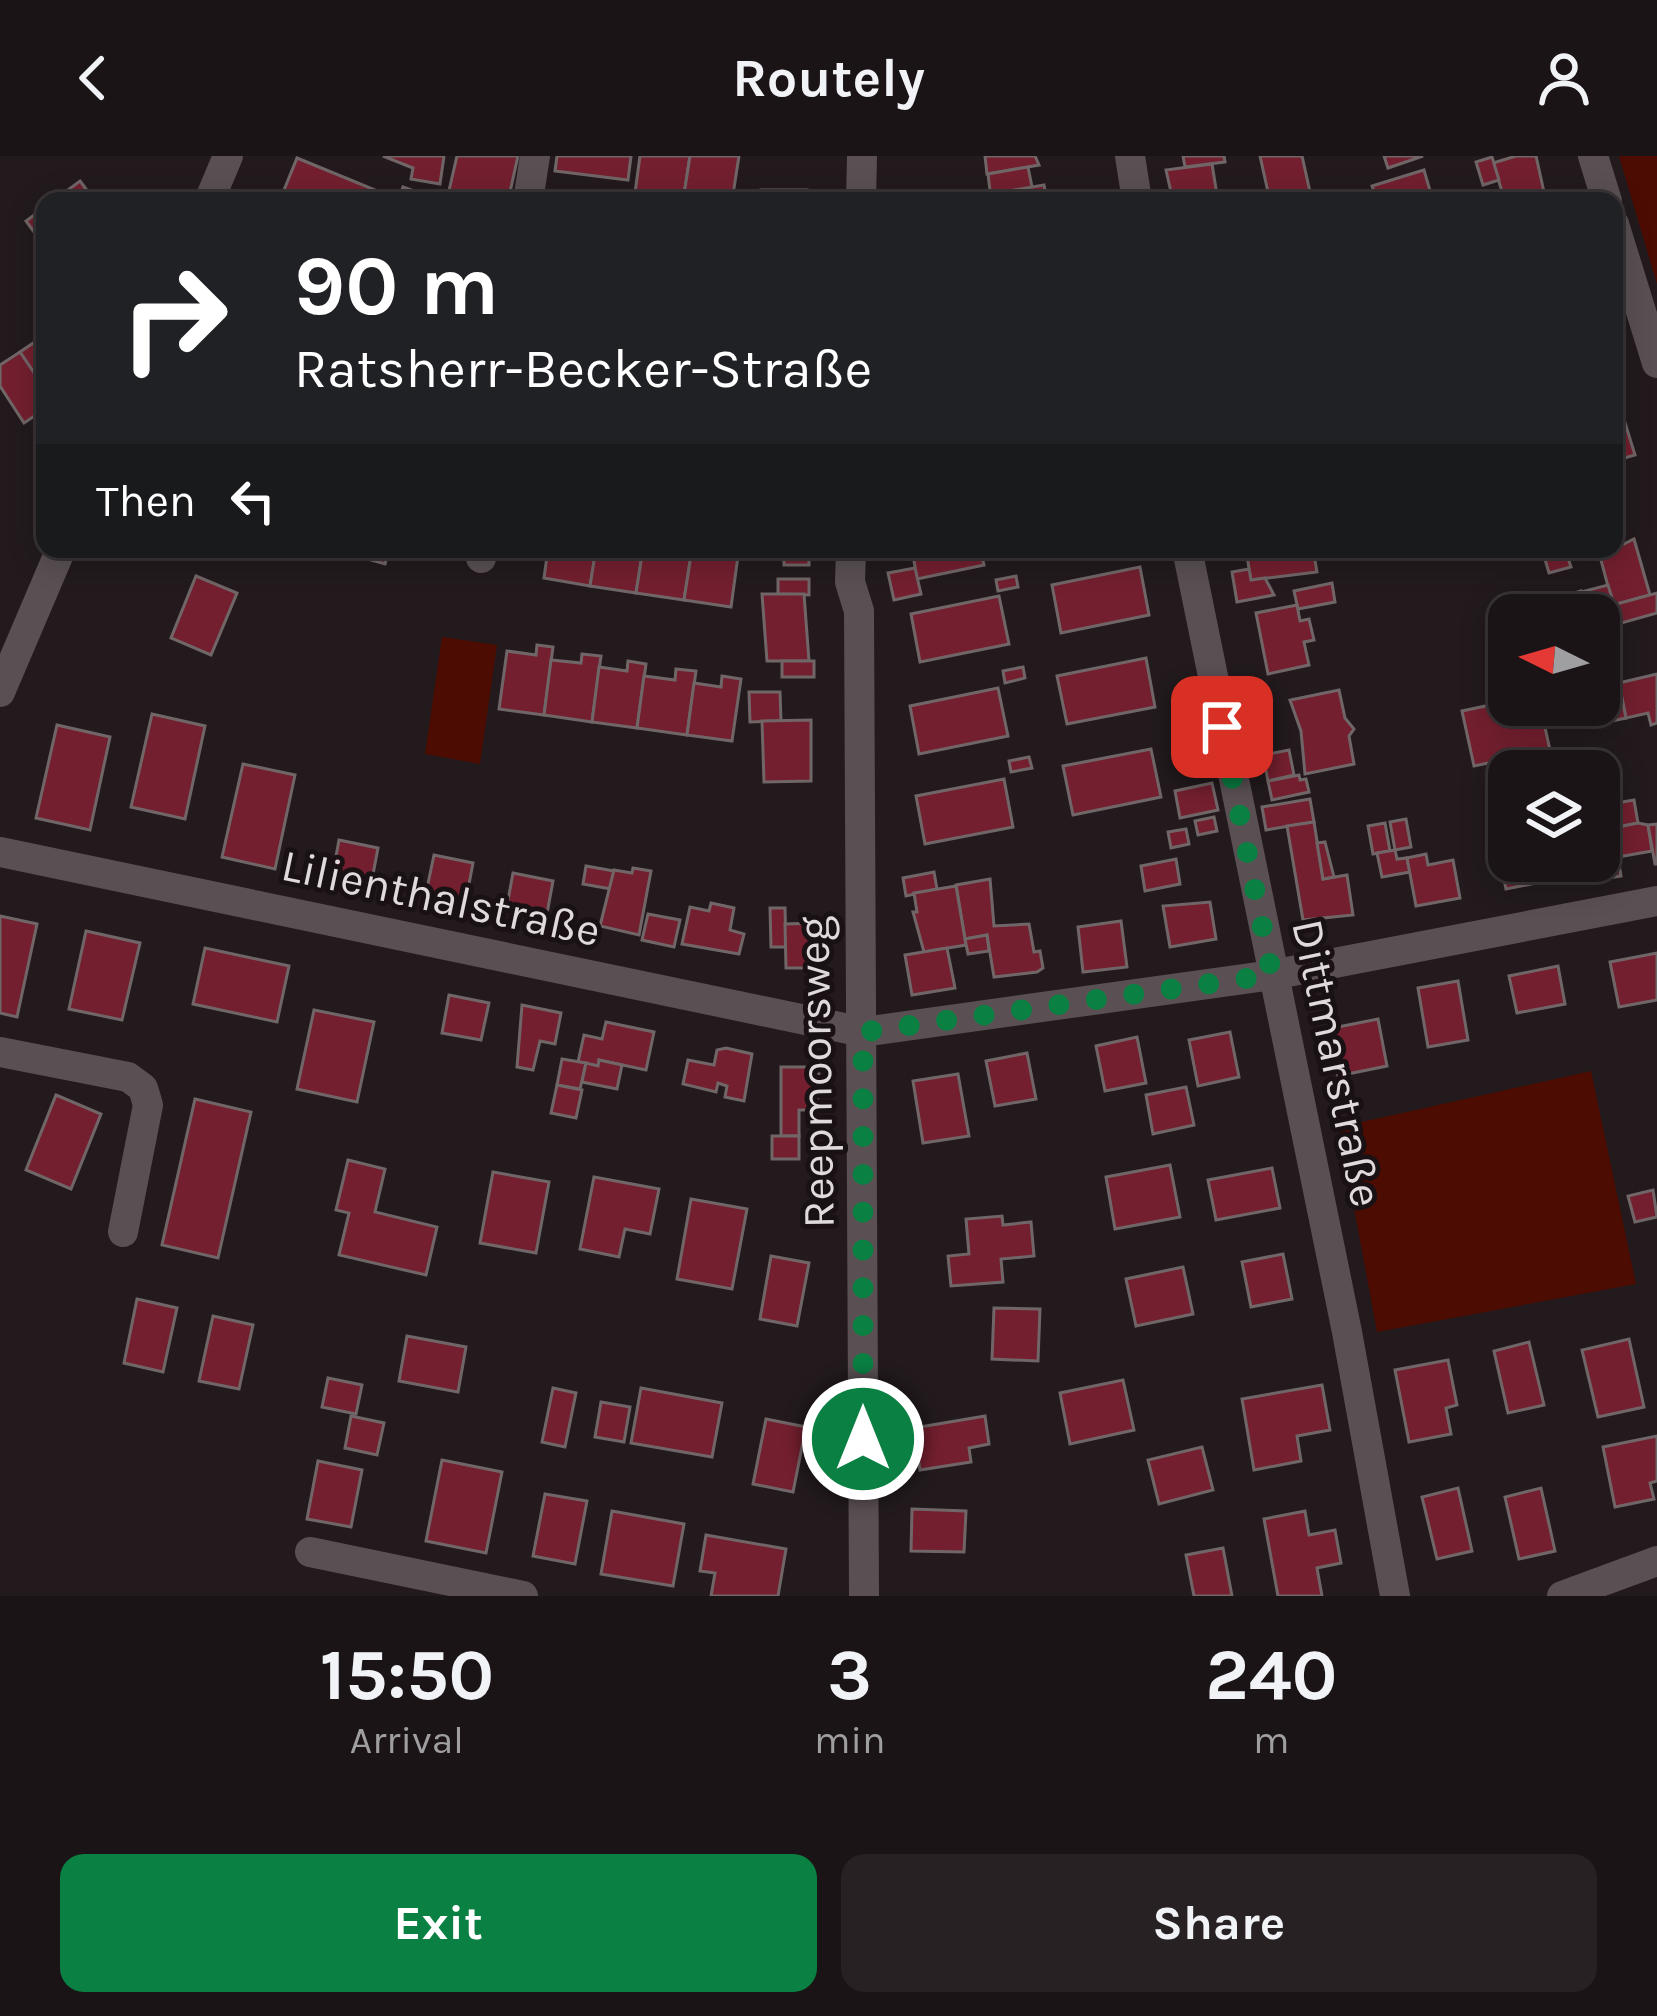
<!DOCTYPE html>
<html lang="en">
<head>
<meta charset="utf-8">
<style>
  :root { --surface:#1a1416; --page:#272123; --text:#f1f3f6; --muted:#9f9ea1; --line:#383335; --accent:#0b8043 }
  body { margin:0; font-family:Karla,sans-serif; background:var(--page); color:var(--text); height:100vh; display:flex; flex-direction:column; font-size:45px; white-space:nowrap }
  * { box-sizing:border-box; margin:0 }
  p { font-size:39px; color:var(--muted) }
  .icon { flex:none; width:66px; height:66px; fill:none; stroke:currentColor; stroke-width:2; stroke-linecap:round; stroke-linejoin:round }
  .map { position:relative; height:1440px; overflow:hidden }
  .side { display:flex; flex-direction:column; background:var(--surface); flex:1 }
  .side>* { flex:none }
  .hud { position:absolute; left:36px; top:36px; width:1587px; height:366px; border-radius:24px; box-shadow:0 6px 30px #0003,0 0 0 3px var(--line); background:#202124; color:#fff; overflow:hidden }
  .needle { width:78px; rotate:275deg }
  .fabs { position:absolute; left:1488px; top:438px; display:grid; gap:24px }
  .fabs a { display:grid; place-items:center; width:132px; height:132px; border-radius:24px; background:var(--surface); box-shadow:0 6px 30px #0003,0 0 0 3px var(--line); font-size:60px }
  .pin { position:absolute; display:grid; place-items:center; width:102px; height:102px; color:#fff; margin:-51px; border-radius:24px; box-shadow:0 6px 18px #0006 }
  .me { position:absolute; width:132px; margin:-66px; rotate:0deg; stroke-linejoin:round; filter:drop-shadow(0 0 9px #0008) }
  .turn { display:flex; align-items:center; gap:42px; height:252px; padding:0 60px; font-size:54px }
  .turn .icon { width:156px; height:156px; stroke-width:2.5 }
  .turn b { display:block; font-size:84px; line-height:102px }
  .then { display:flex; align-items:center; height:114px; padding:0 60px; background:#0003; gap:24px; font-size:45px }
  .eta { display:flex; justify-content:space-evenly; align-items:center; height:204px; text-align:center }
  .eta b { font-size:72px; font-weight:700; line-height:84px }
  .primary-button { display:flex; gap:24px; margin-top:auto; padding:24px 60px }
  .primary-button a { flex:1; height:138px; border-radius:24px; background:var(--accent); color:#fff; font-size:48px; font-weight:700; line-height:138px; text-align:center }
  .primary-button a+a { background:var(--page); color:var(--text) }
  header { display:flex; justify-content:space-between; align-items:center; height:156px; padding:0 60px; background:var(--surface); font-size:54px; font-weight:700 }
  .map>svg:first-child { display:block }
</style>
</head>
<body>
<header><svg class="icon" aria-label="back" viewBox="0 0 24 24"><path d="M15 5l-7 7 7 7"/></svg>Routely<svg class="icon" aria-label="person" viewBox="0 0 24 24"><circle cx="12" cy="8" r="4"/><path d="M4 21q1-7 8-7t8 7"/></svg></header>
<div class="map">
<svg width="1657" height="1440" viewBox="0 0 1657 1440">
  <rect width="100%" height="100%" fill="#221a1d"/>
  <g fill="#4d0c01">
    <path d="M1619 0H1657V128Z"/>
    <path d="M442 481 497 489 480 608 425 598Z"/>
    <path d="M1591 915 1636 1128 1377 1176 1339 971Z"/>
  </g>
  <g fill="#731f2f" stroke="#716667" stroke-width="3">
    <path d="M383 0H444L440 28 411 23 413 12Z"/>
    <path d="M457 0H518L508 45 448 39Z"/>
    <path d="M557 0H631L628 24 555 15Z"/>
    <path d="M640 0H690L683 45 634 44Z"/>
    <path d="M690 0H739L732 45H683Z"/>
    <path d="M985 0H1035L1039 9 987 18Z"/>
    <path d="M1183 0H1224L1225 6 1185 11Z"/>
    <path d="M1260 0H1302L1312 45H1270Z"/>
    <path d="M1384 0H1423L1388 12Z"/>
    <path d="M1516 0H1536L1546 45H1551H1505L1493 7Z"/>
    <path d="M1492 1 1499 24 1483 29 1476 6Z"/>
    <path d="M297 2 385 38 382 45H296L282 39Z"/>
    <path d="M1212 8 1218 45H1173L1166 14Z"/>
    <path d="M1028 11 1032 31 991 43 988 18Z"/>
    <path d="M1424 14 1433 45H1377L1372 30Z"/>
    <path d="M80 25 95 45H53Z"/>
    <path d="M1044 29 1047 45H1010L1008 35Z"/>
    <path d="M403 31 442 45H398Z"/>
    <rect x="761" y="34" width="46" height="11"/>
    <path d="M45 51V91L26 65Z"/>
    <path d="M45 179V230L43 231 20 196Z"/>
    <path d="M20 196 45 233V253L24 267 0 230V209Z"/>
    <path d="M1622 257 1635 299 1614 305V259Z"/>
    <path d="M1634 383 1650 439 1613 449 1598 393H1614Z"/>
    <path d="M332 393H389L385 408Z"/>
    <path d="M548 393H596L590 430 544 422Z"/>
    <path d="M596 393H643L636 437 590 430Z"/>
    <path d="M643 393H692L684 444 636 437Z"/>
    <path d="M692 393 720 397 739 393 731 451 684 444Z"/>
    <path d="M912 393H980L984 409 917 423Z"/>
    <path d="M1323 393 1314 399 1317 416 1251 424 1246 394Z"/>
    <path d="M1542 393H1565L1571 411 1549 417Z"/>
    <rect x="784" y="396" width="25" height="13"/>
    <path d="M1140 411 1149 459 1061 477 1052 429Z"/>
    <path d="M915 412 921 438 894 444 888 417Z"/>
    <path d="M1249 413 1251 424 1265 422 1274 439 1237 446 1232 416Z"/>
    <path d="M196 420 237 437 211 499 171 482Z"/>
    <path d="M1016 420 1018 431 998 435 996 424Z"/>
    <path d="M778 423H809V439L778 438Z"/>
    <path d="M1332 427 1335 446 1298 453 1294 435Z"/>
    <path d="M1608 429 1612 442 1599 445 1603 460 1587 459 1581 436Z"/>
    <path d="M1581 435 1587 456 1574 459 1568 439Z"/>
    <path d="M1657 437V457L1618 468 1613 449Z"/>
    <path d="M762 438H804L809 505H767Z"/>
    <path d="M1568 439 1574 459H1553L1549 444Z"/>
    <path d="M999 440 1009 488 920 506 911 458Z"/>
    <path d="M1297 449 1300 465 1309 463 1314 484 1304 486 1309 509 1268 518 1256 457Z"/>
    <path d="M537 489 553 491 544 559 499 553 507 495 536 499Z"/>
    <path d="M582 498 601 500 592 566 544 559 551 504 581 507Z"/>
    <path d="M1146 502 1155 551 1067 568 1057 520Z"/>
    <path d="M628 505 646 508 637 572 592 566 599 511 627 515Z"/>
    <rect x="782" y="505" width="32" height="16"/>
    <path d="M1023 511 1025 522 1005 527 1003 515Z"/>
    <path d="M676 513 696 515 687 579 637 572 644 520 675 524Z"/>
    <path d="M1657 518V567L1651 569 1648 557 1626 562 1619 527Z"/>
    <path d="M722 520 741 523 732 585 687 579 694 527 721 531Z"/>
    <path d="M998 532 1008 580 919 598 910 550Z"/>
    <path d="M1620 533 1626 562 1602 567 1599 538Z"/>
    <path d="M1339 534 1345 562 1354 573 1349 580 1354 608 1305 618 1301 575 1290 544Z"/>
    <path d="M749 536H780L781 565 750 566Z"/>
    <path d="M1509 545 1540 549 1550 594 1474 610 1462 555Z"/>
    <path d="M1564 549H1595L1597 557 1567 564Z"/>
    <path d="M152 558 205 570 185 663 131 651Z"/>
    <path d="M811 564V625L764 626 762 565Z"/>
    <path d="M57 569 110 581 90 674 36 662Z"/>
    <path d="M1202 575 1207 601 1195 604 1189 578Z"/>
    <path d="M1151 593 1161 641 1073 659 1063 610Z"/>
    <path d="M1289 594 1294 619 1268 625 1263 599Z"/>
    <path d="M1029 601 1032 612 1011 616 1009 605Z"/>
    <path d="M243 608 295 619 275 713 222 701Z"/>
    <path d="M1299 619 1300 624 1306 623 1309 636 1272 644 1268 625Z"/>
    <path d="M1004 623 1013 671 925 688 916 640Z"/>
    <path d="M1212 627 1218 654 1180 662 1175 635Z"/>
    <path d="M1310 643 1314 666 1266 674 1262 651Z"/>
    <path d="M1634 644 1638 667 1613 672 1621 720 1596 724 1599 650Z"/>
    <path d="M1214 661 1217 675 1198 679 1195 665Z"/>
    <path d="M1406 663 1411 691 1395 694 1390 666Z"/>
    <path d="M1314 666 1323 723 1347 719 1353 759 1303 764 1287 670Z"/>
    <path d="M1385 667 1390 695 1373 698 1368 670Z"/>
    <path d="M1638 667 1648 669 1652 695 1618 701 1613 672Z"/>
    <path d="M1657 668V708H1655L1648 669Z"/>
    <path d="M1186 673 1189 688 1171 692 1168 676Z"/>
    <path d="M339 684 378 692 371 729 332 722Z"/>
    <path d="M1325 686 1334 721 1323 723 1317 687Z"/>
    <path d="M1509 686V705H1542L1546 725 1506 733 1497 689Z"/>
    <path d="M1395 694 1397 703 1407 702 1410 716 1382 721 1377 697Z"/>
    <path d="M1426 698 1428 709 1453 704 1460 742 1416 750 1407 702Z"/>
    <path d="M434 699 473 707 466 744 426 737Z"/>
    <path d="M1176 703 1180 728 1145 735 1141 710Z"/>
    <path d="M586 710 614 715 611 733 583 728Z"/>
    <path d="M633 712 651 715 639 779 600 770 614 714 632 717Z"/>
    <path d="M934 716 937 733 906 740 903 722Z"/>
    <path d="M513 717 553 725 546 763 506 755Z"/>
    <path d="M990 723 994 770 1029 768 1034 796 1040 795 1043 812 1037 816 994 821 987 779 965 783 956 729Z"/>
    <path d="M956 730 966 789 924 796 913 756H917L914 737Z"/>
    <path d="M1210 746 1216 783 1170 791 1163 750Z"/>
    <path d="M711 747 734 752 730 774 744 778 739 798 682 788 690 751 709 755Z"/>
    <path d="M770 752H785L786 791H771Z"/>
    <path d="M648 758 680 764 674 791 642 784Z"/>
    <path d="M0 760 37 768 17 861 0 857Z"/>
    <path d="M1121 765 1127 811 1083 816 1078 771Z"/>
    <path d="M822 767V812H786L785 768Z"/>
    <path d="M86 775 140 787 122 864 69 853Z"/>
    <path d="M987 779 989 795 968 798 965 783Z"/>
    <path d="M205 792 289 810 277 866 193 848Z"/>
    <path d="M947 792 955 832 912 839 905 799Z"/>
    <path d="M1657 797V844L1619 851 1610 806Z"/>
    <path d="M1558 810 1565 848 1517 857 1509 820Z"/>
    <path d="M1458 825 1468 884 1428 891 1418 832Z"/>
    <path d="M449 839 489 847 481 884 442 877Z"/>
    <path d="M522 849 561 857 555 888 540 885 533 914 517 911Z"/>
    <path d="M314 854 374 866 357 946 297 933Z"/>
    <path d="M1378 863 1387 910 1338 920 1328 873Z"/>
    <path d="M606 866 654 876 646 914 599 904 598 910 578 906 584 879 602 883Z"/>
    <path d="M1230 876 1239 921 1198 930 1189 884Z"/>
    <path d="M1137 881 1146 927 1105 935 1096 890Z"/>
    <path d="M726 892 752 898 744 945 725 941 727 930 718 927 716 936 683 928 688 904 714 909 717 894Z"/>
    <path d="M1027 897 1036 943 995 950 986 905Z"/>
    <path d="M562 903 586 907 580 933 557 929Z"/>
    <path d="M599 904 622 909 617 933 582 926 586 907 598 910Z"/>
    <path d="M781 911H819L817 954H799V980H781Z"/>
    <path d="M958 918 969 980 923 987 913 925Z"/>
    <path d="M557 929 582 934 576 962 551 957Z"/>
    <path d="M1186 931 1194 969 1153 978 1146 939Z"/>
    <path d="M56 939 101 958 71 1033 26 1014Z"/>
    <path d="M195 943 251 956 218 1102 162 1089Z"/>
    <rect x="772" y="980" width="27" height="23"/>
    <path d="M348 1004 385 1013 375 1056 437 1071 426 1119 339 1099 349 1057 336 1054Z"/>
    <path d="M1170 1009 1180 1061 1115 1073 1106 1021Z"/>
    <path d="M1272 1012 1280 1052 1216 1064 1208 1024Z"/>
    <path d="M493 1016 549 1026 536 1097 480 1087Z"/>
    <path d="M594 1021 659 1033 650 1078 625 1073 619 1101 580 1093Z"/>
    <path d="M1653 1034 1657 1061 1635 1066 1628 1040Z"/>
    <path d="M691 1043 747 1053 732 1133 677 1123Z"/>
    <path d="M1002 1060 1003 1069 1031 1066 1034 1100 1001 1103 1003 1126 951 1130 948 1100 969 1098 966 1063Z"/>
    <path d="M1283 1098 1292 1143 1251 1151 1242 1106Z"/>
    <path d="M771 1100 809 1107 797 1170 760 1163Z"/>
    <path d="M1183 1111 1193 1158 1136 1170 1126 1123Z"/>
    <path d="M137 1143 177 1152 163 1216 124 1207Z"/>
    <path d="M994 1152 1040 1153 1038 1205 992 1203Z"/>
    <path d="M213 1160 253 1169 239 1233 199 1225Z"/>
    <path d="M407 1180 466 1191 458 1236 399 1225Z"/>
    <path d="M1629 1183 1644 1251 1598 1261 1582 1194Z"/>
    <path d="M1529 1186 1544 1249 1508 1257 1494 1195Z"/>
    <path d="M1448 1204 1457 1249 1446 1252 1451 1278 1409 1286 1395 1214Z"/>
    <path d="M328 1222 362 1229 356 1258 322 1251Z"/>
    <path d="M1123 1224 1134 1274 1070 1288 1060 1237Z"/>
    <path d="M1322 1229 1330 1274 1297 1280 1301 1305 1254 1314 1242 1243Z"/>
    <path d="M553 1232 576 1237 565 1291 542 1286Z"/>
    <path d="M641 1232 722 1247 712 1301 631 1287Z"/>
    <path d="M601 1246 630 1251 624 1286 595 1281Z"/>
    <path d="M351 1260 384 1267 377 1299 345 1292Z"/>
    <path d="M985 1260 989 1288 969 1292 971 1306 920 1314 914 1272Z"/>
    <path d="M766 1263 806 1271 793 1336 753 1328Z"/>
    <path d="M1657 1280V1325L1650 1327 1654 1343 1615 1351 1603 1291Z"/>
    <path d="M1202 1291 1213 1334 1159 1348 1148 1304Z"/>
    <path d="M442 1304 502 1316 486 1397 426 1385Z"/>
    <path d="M318 1305 362 1314 351 1371 307 1363Z"/>
    <path d="M1458 1332 1472 1395 1437 1403 1422 1341Z"/>
    <path d="M1541 1332 1555 1395 1519 1403 1505 1341Z"/>
    <path d="M545 1338 587 1345 575 1408 533 1400Z"/>
    <path d="M912 1353 966 1355 964 1396 911 1395Z"/>
    <path d="M612 1355 684 1368 673 1430 601 1418Z"/>
    <path d="M1305 1355 1309 1379 1335 1374 1341 1407 1317 1412 1322 1440H1278L1264 1363Z"/>
    <path d="M706 1379 786 1393 778 1440H711L715 1417 700 1415Z"/>
    <path d="M1223 1392 1232 1440H1194L1186 1399Z"/>
  </g>
  <g fill="none" stroke-linecap="round" stroke-linejoin="round">
    <g stroke="#5a5053" stroke-width="30">
      <path d="M1130 0 1137 45"/>
      <path d="M1593 0 1607 45"/>
      <path d="M209 45 228 0"/>
      <path d="M528 45 535 0"/>
      <path d="M861 45 862 0"/>
      <path d="M1614 68 1657 207"/>
      <path d="M851 393 850 426 859 455 864 1440"/>
      <path d="M1187 393 1347 1176 1395 1440"/>
      <path d="M481 402 482 393"/>
      <path d="M0 536 61 393"/>
      <path d="M0 696 863 876 1272 819 1657 745"/>
      <path d="M0 896 128 921 143 932 148 949 123 1076"/>
      <path d="M310 1396 523 1440"/>
      <path d="M1562 1440 1657 1405"/>
    </g>
  </g>
  <g fill="none" stroke-linecap="round" stroke-linejoin="round">
    <path stroke="#0b8043" stroke-width="21" stroke-dasharray="0 37.8" d="M863 1283V876L1272 819 1222 571"/>
  </g>
  <g text-anchor="middle" dominant-baseline="central" stroke-width="10" stroke-linejoin="round" paint-order="stroke">
    <g font-size="45" fill="#e0dadc" stroke="#191114">
      <text transform="translate(441 742) rotate(12)">Lilienthalstraße</text>
      <text transform="translate(1337 907) rotate(78)">Dittmarstraße</text>
      <text transform="translate(816 916) rotate(-91)">Reepmoorsweg</text>
    </g>
  </g>
</svg>
<div class="fabs">
<a><svg class="needle" viewBox="-14 -14 28 28"><path d="M0-13l5 13h-10z" fill="#e53935"/><path d="M0 13l5-13h-10z" fill="#9f9ea1"/></svg></a>
<a><svg class="icon" aria-label="layers" viewBox="0 0 24 24"><path d="M12 4l9 5-9 5-9-5zM3 14l9 5 9-5"/></svg></a>
</div>
<div class="pin" style="left:1222px;top:571px;background:#d93025"><svg class="icon" aria-label="arrive" viewBox="0 0 24 24"><path d="M6 21V4h12l-3 4 3 4H6"/></svg></div>
<svg class="me" style="left:863px;top:1283px" viewBox="-20 -20 40 40"><circle r="17" fill="#0b8043" stroke="#fff" stroke-width="3"/><path d="M0-11L8 9 0 5-8 9z" fill="#fff"/></svg>
<div class="hud">
<div class="turn"><svg class="icon" aria-label="right" viewBox="0 0 24 24"><path d="M7 20v-9h11M14 6l5 5-5 5"/></svg><div><b>90 m</b>Ratsherr-Becker-Straße</div></div>
<div class="then">Then<svg class="icon" aria-label="left" viewBox="0 0 24 24"><path d="M17 20v-9H6M10 6l-5 5 5 5"/></svg></div>
</div>
</div>
<section class="side">
<div class="eta">
<div><b>15:50</b><p>Arrival</p></div>
<div><b>3</b><p>min</p></div>
<div><b>240</b><p>m</p></div>
</div>
<div class="primary-button"><a>Exit</a><a>Share</a></div>
</section>
</body>
</html>
